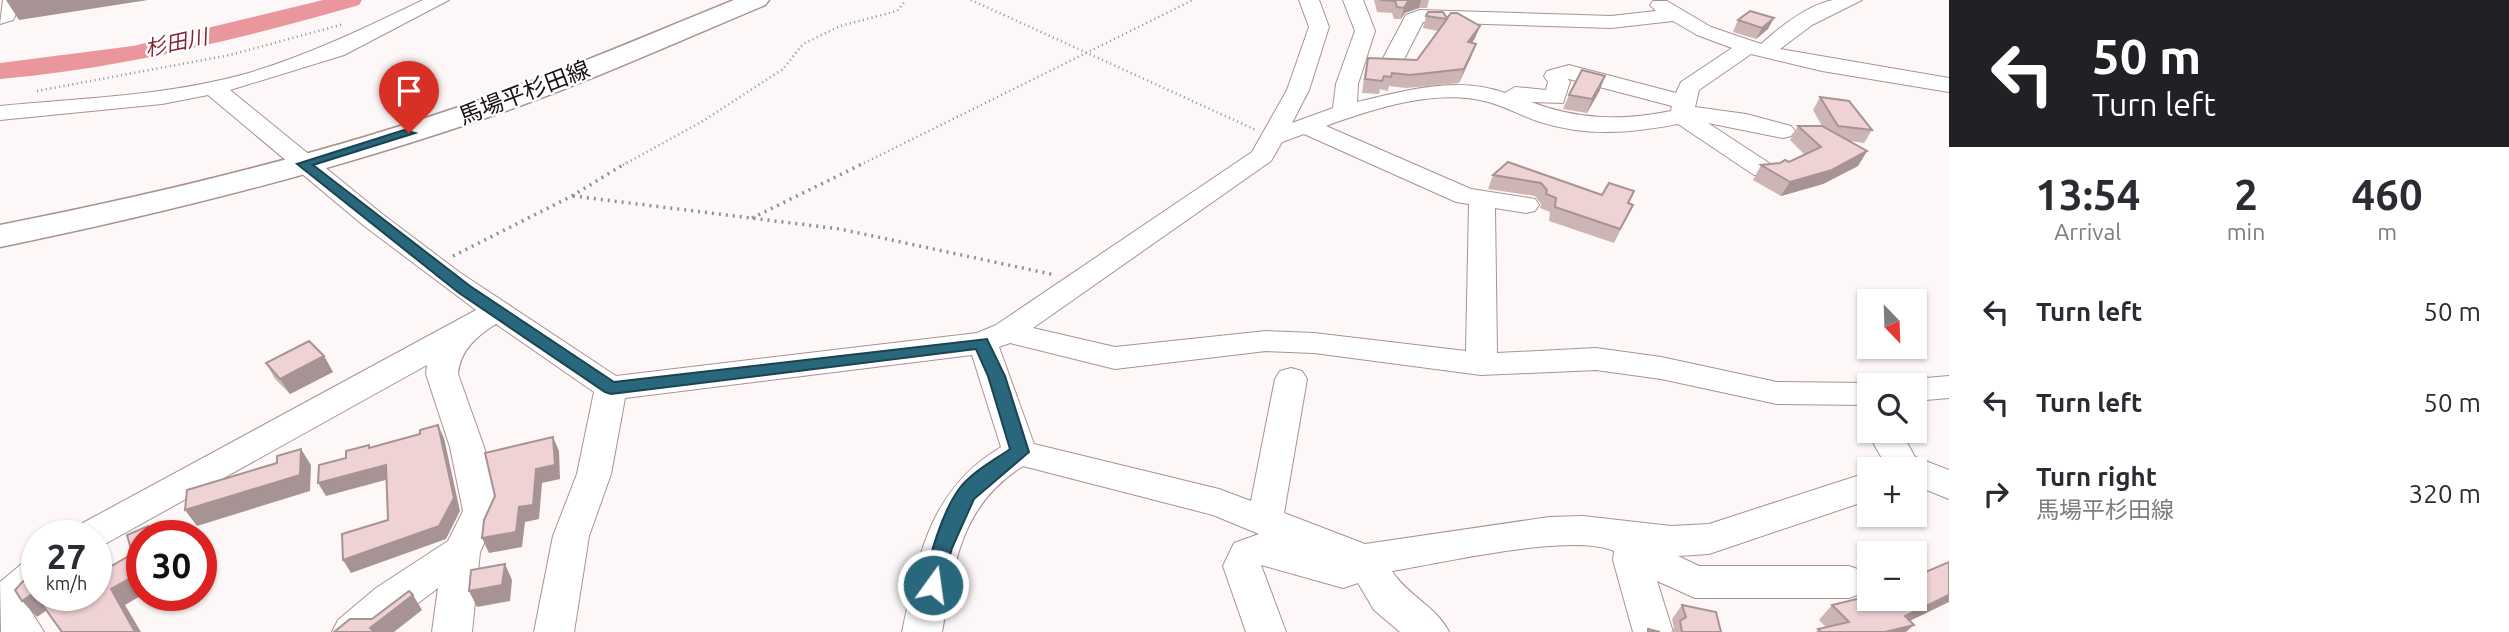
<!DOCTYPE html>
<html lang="en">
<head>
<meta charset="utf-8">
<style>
  :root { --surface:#fff; --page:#f7f7f7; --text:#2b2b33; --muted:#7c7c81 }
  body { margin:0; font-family:Ubuntu,"Noto Sans JP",sans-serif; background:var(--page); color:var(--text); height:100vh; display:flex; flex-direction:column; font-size:26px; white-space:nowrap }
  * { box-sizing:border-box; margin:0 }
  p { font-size:23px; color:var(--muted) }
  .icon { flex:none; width:38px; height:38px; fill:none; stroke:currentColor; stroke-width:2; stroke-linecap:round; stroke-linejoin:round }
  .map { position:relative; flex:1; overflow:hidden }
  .drawer { display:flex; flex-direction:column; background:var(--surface); width:560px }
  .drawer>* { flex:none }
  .banner { background:#202124; color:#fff; overflow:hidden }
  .needle { width:46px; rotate:157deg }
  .buttons { position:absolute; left:1857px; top:289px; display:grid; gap:14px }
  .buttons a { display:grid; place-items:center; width:70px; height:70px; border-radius:0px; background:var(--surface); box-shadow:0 2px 5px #0004; font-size:35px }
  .speed { position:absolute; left:21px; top:520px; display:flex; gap:14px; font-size:35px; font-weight:700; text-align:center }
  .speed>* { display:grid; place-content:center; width:91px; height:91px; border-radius:50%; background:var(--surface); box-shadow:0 2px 5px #0004; line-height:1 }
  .speed small { font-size:18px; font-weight:400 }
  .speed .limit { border:10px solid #d22; background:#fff; color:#111 }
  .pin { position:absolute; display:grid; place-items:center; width:60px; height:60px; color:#fff; margin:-72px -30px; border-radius:50% 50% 50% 0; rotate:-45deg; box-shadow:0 0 7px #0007 }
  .pin .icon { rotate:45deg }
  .me { position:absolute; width:77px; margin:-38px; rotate:14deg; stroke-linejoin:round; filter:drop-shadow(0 0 5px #0008) }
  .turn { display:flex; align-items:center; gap:24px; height:147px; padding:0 28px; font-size:32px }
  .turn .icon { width:91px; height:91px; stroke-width:2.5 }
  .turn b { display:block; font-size:49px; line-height:60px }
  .eta { display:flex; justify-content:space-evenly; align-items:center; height:119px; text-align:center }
  .eta b { font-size:42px; font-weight:700; line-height:49px }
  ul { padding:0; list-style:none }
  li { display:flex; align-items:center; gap:21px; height:91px; padding:0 28px }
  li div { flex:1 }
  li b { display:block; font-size:26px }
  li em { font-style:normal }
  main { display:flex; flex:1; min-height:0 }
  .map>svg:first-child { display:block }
</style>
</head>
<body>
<main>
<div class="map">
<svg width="1949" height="632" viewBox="0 0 1949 632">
  <rect width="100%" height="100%" fill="#fdf7f8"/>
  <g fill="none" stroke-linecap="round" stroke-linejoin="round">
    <path fill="#e9969d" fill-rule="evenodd" d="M323 0H362L359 5C240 39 123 68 0 79V63L133 46Z"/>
    <defs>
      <g id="minor">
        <path d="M3 0H23L13 20 0 24Z"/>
        <path d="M423 0H449L344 55 230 90 381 213 459 272 616 376 977 333 996 325 1252 152 1287 90 1309 27 1299 0H1319L1329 27 1309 90 1292 123 1333 108 1336 84 1355 31 1343 0H1363L1375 31 1358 84 1357 102C1404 91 1457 75 1505 93L1515 87 1546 90 1548 82 1544 76 1547 71 1569 65 1676 93 1681 82 1732 48 1697 35 1673 21 1611 28 1423 22 1401 65H1385L1382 60 1406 15 1420 10 1611 16 1656 11 1650 5 1653 1H1667L1711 27 1761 44C1780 27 1807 5 1833 0 1842 0 1853 0 1862 0L1812 25 1780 49 1949 78V92L1822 71 1751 54 1699 90 1695 107 1746 114 1791 126 1795 131 1791 136 1783 138 1708 123 1772 165 1776 170 1772 175H1754L1678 124C1631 133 1587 137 1540 122 1521 116 1503 105 1484 101 1434 89 1373 109 1326 126L1471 189 1535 199 1539 205 1535 211 1526 213 1495 208 1497 353 1596 348 1661 357 1777 382 1869 383 1877 385H1869V405L1777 404 1661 379 1596 370 1481 375 1314 353 1266 351 1115 369 1010 343 999 347 1034 444 1219 489 1251 501 1275 379 1280 371 1291 368 1302 371 1307 379 1284 513 1365 544 1549 517 1583 516 1671 526 1709 524 1869 472V500L1709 554 1678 556 1699 566H1849L1863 571 1868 582 1863 593 1849 598H1695L1657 581 1673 632H1633L1613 560 1614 551C1571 532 1443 563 1392 571 1407 595 1437 607 1449 632H1400L1374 610 1358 583 1343 588 1261 565 1286 632H1246L1223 566 1234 543 1259 534 1213 515 1023 466C959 507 955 563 942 632H902C918 556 930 489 1001 447L972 355 625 398 611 474 589 536 574 632H534L553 536 577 474 594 392 496 324C477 336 460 350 458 374L484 447 499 511 480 552 472 632H432L438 588 380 632H332L338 620 376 588 448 541 463 511 450 447 426 374 427 365 96 549V536H74L79 525 476 310 363 225 208 95 162 104 0 120V106C81 98 166 96 245 74 307 56 365 28 423 0ZM1568 79H1569L1672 106 1671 111C1621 121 1579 120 1531 102L1563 103 1570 82ZM1304 134 1456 202 1469 204 1466 351 1314 333 1266 331 1115 347 1033 328 1271 161 1282 142Z"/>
        <path d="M1949 376V398L1914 401V385H1901L1914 379Z"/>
        <path d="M1869 425V430H1900L1915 457 1949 470V499L1914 485V469H1880L1884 462 1866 430Z"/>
        <path d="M37 557 38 595 27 605 44 632H1L0 582 24 562Z"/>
      </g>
      <path id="major" d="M734 0H769L765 5C677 42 590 81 500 113 337 170 170 212 0 247V225C163 193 325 154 482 99 567 70 650 34 734 0Z"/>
    </defs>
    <use href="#minor" stroke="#ab9192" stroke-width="2"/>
    <use href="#major" stroke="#ab9192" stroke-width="3"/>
    <g stroke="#968e8f" stroke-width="2.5" stroke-dasharray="1 3.5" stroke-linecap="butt">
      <path d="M971 0 1256 130"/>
      <path d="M37 91 230 55 344 24"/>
      <path d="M623 165 703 121 783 69 803 44 840 26 897 11 906 0"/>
      <path d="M860 165 1193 0"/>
    </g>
    <g stroke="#968e8f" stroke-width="3.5" stroke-dasharray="2 5" stroke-linecap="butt">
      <path d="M573 196 840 229 1055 275"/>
      <path d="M752 218 864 163"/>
      <path d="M453 256 572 196 626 163"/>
    </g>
    <use href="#minor" fill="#fff" fill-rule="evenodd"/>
    <use href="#major" fill="#fff" fill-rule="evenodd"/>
  </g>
  <g fill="#cdb5b6">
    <path d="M1374 0H1429L1427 8H1419L1405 13 1401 19H1394L1392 13 1377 12Z"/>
    <path d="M1426 16 1447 18 1480 26 1475 38 1472 43 1471 57 1459 83 1406 88 1389 86 1388 91 1380 89 1379 94 1362 93 1365 71 1368 58 1417 60 1438 31 1423 28Z"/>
    <path d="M1738 20 1768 29 1756 39 1733 32Z"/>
    <path d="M1600 90 1587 113 1563 109 1569 95Z"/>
    <path d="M1820 97 1872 130 1864 143 1850 141 1867 151 1858 166 1823 184 1781 196 1753 180 1761 165 1789 162 1805 155 1790 140 1798 126H1822L1813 110Z"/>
    <path d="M1508 162 1633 205 1614 243 1549 221 1550 212 1540 208 1541 204 1535 196 1488 189 1493 175Z"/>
    <path d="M324 356 333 372 290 394 275 379 266 363Z"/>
    <path d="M1682 605 1721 632H1671L1674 628 1672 619Z"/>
    <path d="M1832 605 1910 621 1906 632H1816L1818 629 1826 627 1819 620Z"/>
  </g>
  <g fill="#a79394">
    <path d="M6 0H148L19 20Z"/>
    <path d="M1412 0H1421L1419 8 1405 13 1401 19 1404 8 1408 1Z"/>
    <path d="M1774 18 1768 29 1756 39 1762 28Z"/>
    <path d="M1480 26 1475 38 1464 55 1468 42Z"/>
    <path d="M1476 44 1471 57 1459 83 1464 69Z"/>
    <path d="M1605 76 1600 90 1587 113 1592 99Z"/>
    <path d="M1867 151 1858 166 1823 184 1781 196 1790 182Z"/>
    <path d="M324 356 333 372 290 394 280 379Z"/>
    <path d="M438 425 444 438 460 511 446 539 351 573 343 560 439 526Z"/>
    <path d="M553 437 559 451 560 479 542 483 539 519 525 522 522 547 489 553 482 538 519 507 536 469Z"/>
    <path d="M301 449 311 465 310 491 197 526 185 510Z"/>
    <path d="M386 465 393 478 326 496 318 483Z"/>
    <path d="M148 526 154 534 155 536H151Z"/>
    <path d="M142 552V563L140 564 133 556Z"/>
    <path d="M127 557 142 575V595L125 605 141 632H135L111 589Z"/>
    <path d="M505 564 512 580 510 601 477 607 469 591Z"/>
    <path d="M34 593 50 608 37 617 22 601Z"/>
    <path d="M413 595 422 610 394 632H372L370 628Z"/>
    <path d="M1949 595V602L1891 630 1914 625 1906 632H1885L1905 616Z"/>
  </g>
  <g fill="#eed2d4" stroke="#a79394" stroke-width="2">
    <path d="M1380 0H1412L1408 1 1404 8 1397 7 1395 1Z"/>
    <path d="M1750 11 1774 18 1762 28 1738 20Z"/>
    <path d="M1428 12H1443L1447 18 1451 13H1457L1480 26 1468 42 1476 44 1464 69 1410 75 1392 73 1391 77 1384 76 1382 81 1365 79 1368 58 1417 60 1447 19 1426 16Z"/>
    <path d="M1582 70 1605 76 1592 99 1569 95Z"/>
    <path d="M1820 97 1849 101 1872 130 1838 126Z"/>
    <path d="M1798 126H1822L1867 151 1832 170 1790 182 1761 165 1780 163 1785 160 1789 162 1821 147Z"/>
    <path d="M1508 162 1602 195 1609 183 1634 191 1628 203 1633 205 1620 229 1555 207 1556 198 1546 194 1547 190 1541 183 1493 175Z"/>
    <path d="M309 341 324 356 280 379 266 363Z"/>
    <path d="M438 425 454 498 439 526 343 560 342 534 388 520 386 465 318 483 319 465 346 458V451L369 445V448L420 434V430Z"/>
    <path d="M553 437 555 465 536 469 533 505 519 507 516 532 482 538 484 520 495 496 485 453Z"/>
    <path d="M301 449 300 475 185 510 187 490 277 463V456Z"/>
    <path d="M148 526 151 536H142V552L133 556 127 535Z"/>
    <path d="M127 557 140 573 111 589 135 632H62L34 593 22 601 15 590 25 579V566L33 561 37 565V595H96V575Z"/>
    <path d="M1949 562V595L1905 616 1914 625 1885 632H1821L1818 629 1849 622 1832 605 1869 596V598H1914V577Z"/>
    <path d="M505 564 502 585 469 591 471 570Z"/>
    <path d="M409 591 413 595 370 628 375 632H334L350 619H372Z"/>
    <path d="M1682 605 1716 612 1721 632H1682L1680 621 1686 617Z"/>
    <path d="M1648 629 1660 632H1648Z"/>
  </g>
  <path fill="#29677d" stroke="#1b4351" stroke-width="2" d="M404 130 415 133 313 165 470 286 614 382 987 339 1005 376 1029 452 974 499 952 548 940 591 933 594 926 591 923 585C930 556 941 514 959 489 972 472 993 461 1010 449L988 376 976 349 611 394 605 392 459 293 297 164Z"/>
  <g text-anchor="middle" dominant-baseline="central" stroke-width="5" stroke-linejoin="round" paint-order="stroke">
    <g font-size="21" font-style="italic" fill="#852436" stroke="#fff">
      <text transform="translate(176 42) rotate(-12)">杉田川</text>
    </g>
    <g font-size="23" fill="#1c1213" stroke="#fff">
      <text transform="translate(524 92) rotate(-21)">馬場平杉田線</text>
    </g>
  </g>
</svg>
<div class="buttons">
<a><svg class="needle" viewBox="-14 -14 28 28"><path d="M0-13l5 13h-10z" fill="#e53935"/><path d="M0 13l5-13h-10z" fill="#7c7c81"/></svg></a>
<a><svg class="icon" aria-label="search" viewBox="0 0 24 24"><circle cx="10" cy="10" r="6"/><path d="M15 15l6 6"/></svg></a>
<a>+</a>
<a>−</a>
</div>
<div class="speed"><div>27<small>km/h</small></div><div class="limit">30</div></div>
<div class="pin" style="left:409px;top:133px;background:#d93025"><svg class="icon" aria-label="arrive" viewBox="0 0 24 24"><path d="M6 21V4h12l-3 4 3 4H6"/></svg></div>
<svg class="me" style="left:933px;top:585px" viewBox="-20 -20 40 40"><circle r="17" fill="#29677d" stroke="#fff" stroke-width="3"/><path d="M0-11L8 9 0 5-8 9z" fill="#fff"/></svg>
</div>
<section class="drawer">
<div class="banner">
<div class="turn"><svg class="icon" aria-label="left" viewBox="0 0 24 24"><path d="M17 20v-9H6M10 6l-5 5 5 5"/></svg><div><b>50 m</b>Turn left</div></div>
</div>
<div class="eta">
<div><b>13:54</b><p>Arrival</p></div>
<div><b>2</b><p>min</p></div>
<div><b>460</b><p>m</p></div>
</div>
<ul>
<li><svg class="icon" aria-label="left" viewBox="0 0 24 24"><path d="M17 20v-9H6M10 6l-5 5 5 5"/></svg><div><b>Turn left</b></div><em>50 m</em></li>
<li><svg class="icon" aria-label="left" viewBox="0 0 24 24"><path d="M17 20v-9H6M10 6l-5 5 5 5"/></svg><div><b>Turn left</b></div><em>50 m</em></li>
<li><svg class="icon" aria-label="right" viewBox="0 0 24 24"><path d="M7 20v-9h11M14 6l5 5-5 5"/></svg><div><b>Turn right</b><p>馬場平杉田線</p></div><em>320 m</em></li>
</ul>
</section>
</main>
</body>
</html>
